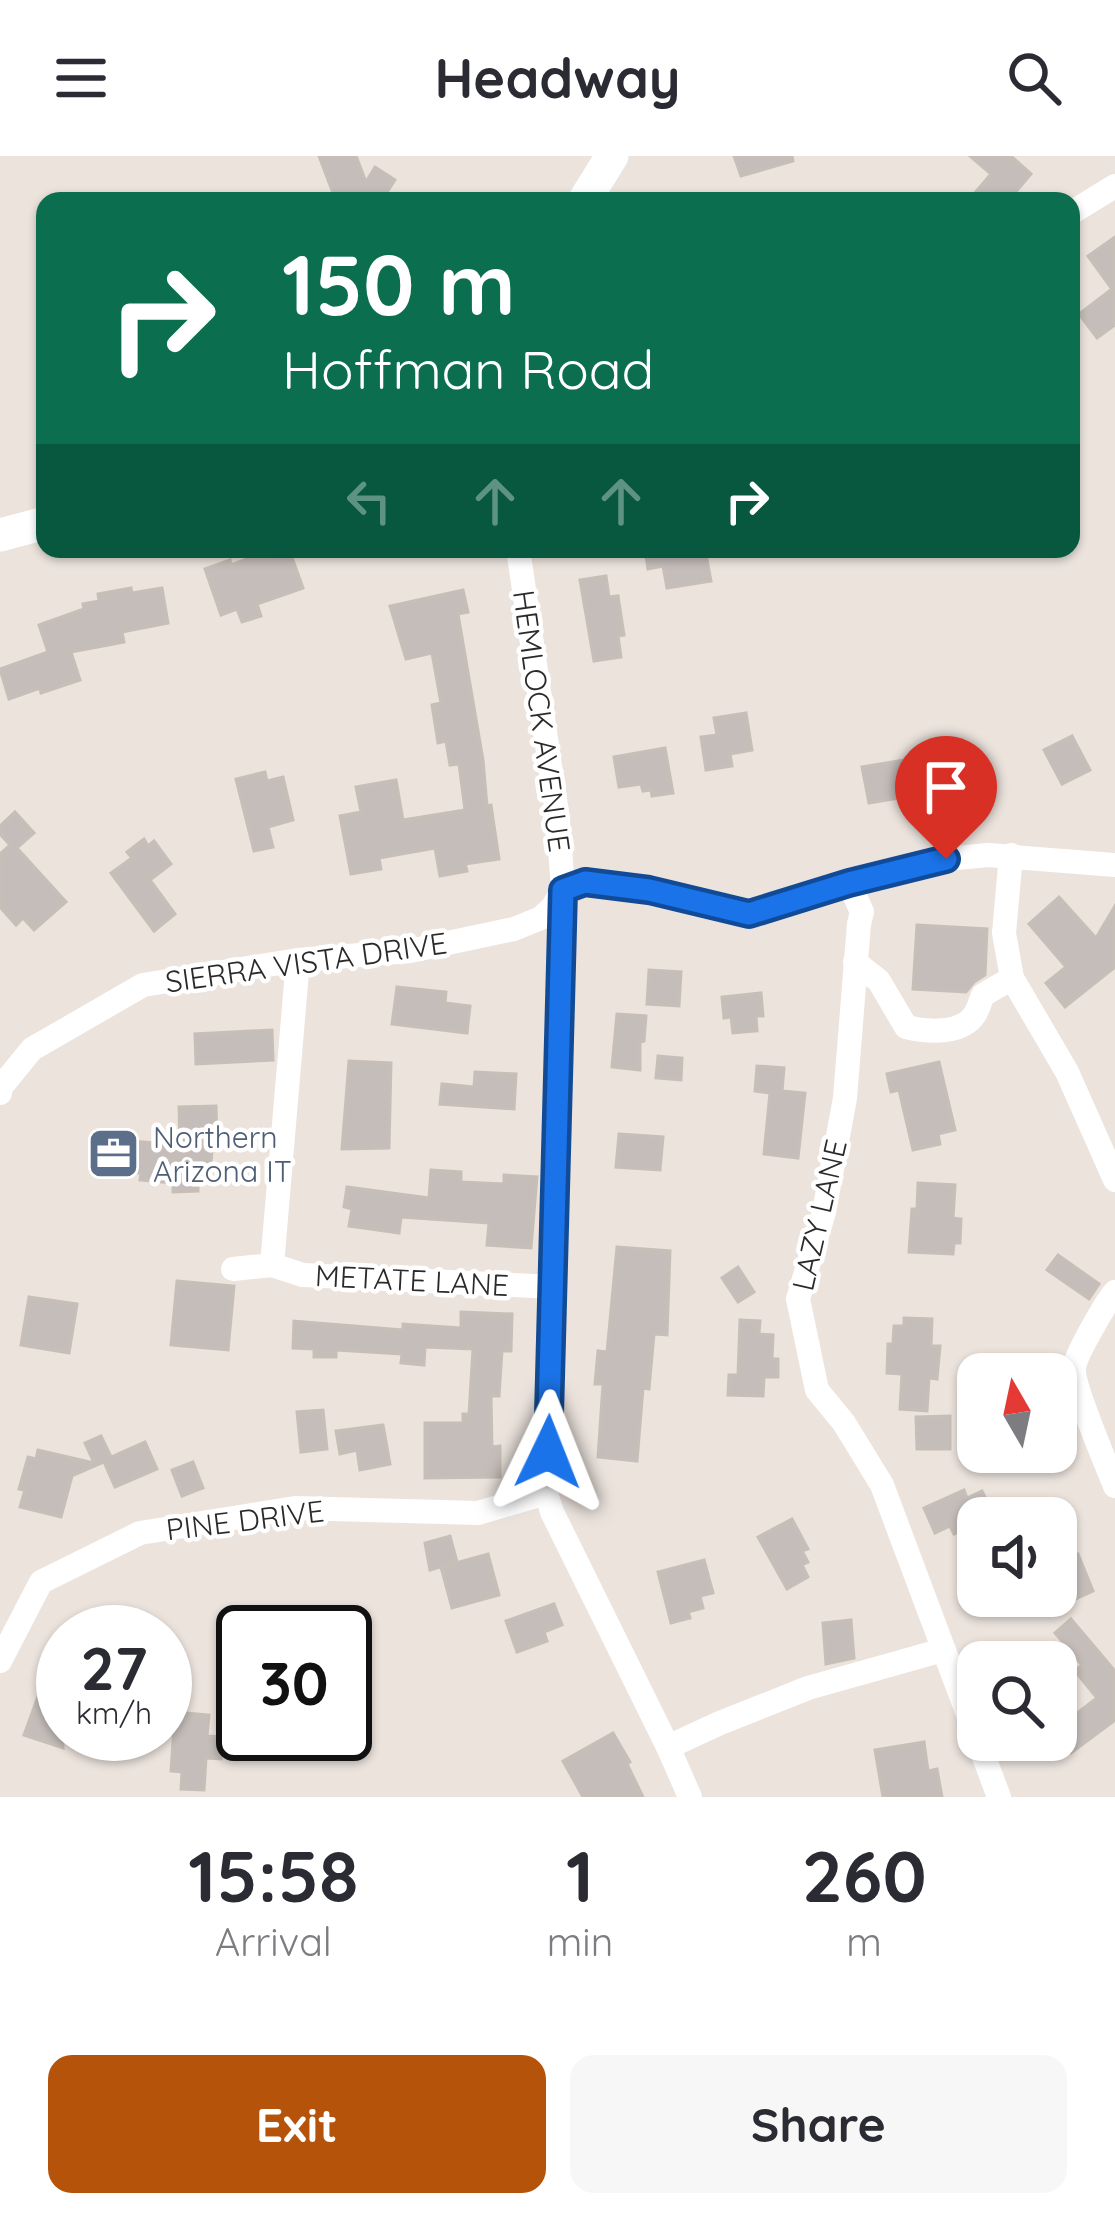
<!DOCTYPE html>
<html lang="en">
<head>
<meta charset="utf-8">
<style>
  :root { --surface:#fff; --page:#f7f7f7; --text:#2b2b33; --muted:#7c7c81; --accent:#b45309 }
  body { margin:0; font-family:Quicksand,sans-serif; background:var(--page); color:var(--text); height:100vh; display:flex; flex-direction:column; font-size:45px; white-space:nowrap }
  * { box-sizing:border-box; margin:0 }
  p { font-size:39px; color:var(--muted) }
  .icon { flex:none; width:66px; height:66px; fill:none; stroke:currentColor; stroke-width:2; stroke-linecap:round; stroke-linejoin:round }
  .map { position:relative; height:1641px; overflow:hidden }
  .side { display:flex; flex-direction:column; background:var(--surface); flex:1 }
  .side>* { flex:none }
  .hud { position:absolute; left:36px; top:36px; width:1044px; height:366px; border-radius:24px; box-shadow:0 3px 9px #0004; background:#0b6e4f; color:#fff; overflow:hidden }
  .needle { width:78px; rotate:351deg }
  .buttons { position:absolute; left:957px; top:1197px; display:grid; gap:24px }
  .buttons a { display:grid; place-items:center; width:120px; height:120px; border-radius:24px; background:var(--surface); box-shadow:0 3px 9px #0004; font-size:60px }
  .speed { position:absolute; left:36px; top:1449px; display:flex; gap:24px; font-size:60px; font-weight:700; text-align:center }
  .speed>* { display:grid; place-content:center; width:156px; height:156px; border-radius:50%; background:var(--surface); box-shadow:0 3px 9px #0004; line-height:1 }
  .speed small { font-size:30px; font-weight:400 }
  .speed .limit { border:6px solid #111; border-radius:18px; background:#fff; color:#111 }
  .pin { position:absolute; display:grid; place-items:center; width:102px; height:102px; color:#fff; margin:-123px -51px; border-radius:50% 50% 50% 0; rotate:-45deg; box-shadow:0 0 12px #0007 }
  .pin .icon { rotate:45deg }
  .me { position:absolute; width:132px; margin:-66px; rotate:2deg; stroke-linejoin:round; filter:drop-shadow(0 0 9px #0008) }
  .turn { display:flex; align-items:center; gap:42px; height:252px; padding:0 48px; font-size:54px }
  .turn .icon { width:156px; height:156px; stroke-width:2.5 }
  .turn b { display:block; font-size:84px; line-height:102px }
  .lanes { display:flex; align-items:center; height:114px; padding:0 48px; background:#0003; justify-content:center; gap:60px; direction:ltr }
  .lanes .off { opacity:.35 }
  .eta { display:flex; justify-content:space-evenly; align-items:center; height:204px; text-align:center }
  .eta b { font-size:72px; font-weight:800; line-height:84px }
  .action { display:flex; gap:24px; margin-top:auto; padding:24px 48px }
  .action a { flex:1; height:138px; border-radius:24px; background:var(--accent); color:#fff; font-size:48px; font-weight:800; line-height:138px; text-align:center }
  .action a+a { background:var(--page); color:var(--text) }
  header { display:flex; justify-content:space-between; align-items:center; height:156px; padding:0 48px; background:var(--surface); font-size:54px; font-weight:800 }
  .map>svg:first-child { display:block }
</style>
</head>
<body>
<header><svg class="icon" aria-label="menu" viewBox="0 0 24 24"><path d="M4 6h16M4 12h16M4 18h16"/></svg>Headway<svg class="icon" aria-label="search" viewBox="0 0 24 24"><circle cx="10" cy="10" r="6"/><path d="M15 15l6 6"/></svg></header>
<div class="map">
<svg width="1115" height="1641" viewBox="0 0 1115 1641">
  <rect width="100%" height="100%" fill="#ece3dd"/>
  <g fill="#c4bdba" stroke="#c7bfb7" stroke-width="3">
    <path d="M319 0H356L366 26 375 11 395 24 382 44 376 40 372 41 373 45H336Z"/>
    <path d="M734 0H792L793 5 741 20Z"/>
    <path d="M970 0H1011L1031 18 1008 45H968L991 18Z"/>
    <path d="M1115 81V169L1097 182 1079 158 1112 133 1088 100Z"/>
    <path d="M289 393 303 432 257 448 261 460 242 466 237 453 221 459 205 413 230 404 231 409 260 398 262 403Z"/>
    <path d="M645 393H705L711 425 667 432 663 410 648 413Z"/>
    <path d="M606 420 609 441 618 440 624 479 618 480 621 501 594 505 580 424Z"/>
    <path d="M131 432 132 437 162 432 168 467 122 476 124 486 71 496 80 524 41 537 40 532 9 543 0 513 48 496 39 469 84 453 83 448 99 445 98 438Z"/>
    <path d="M463 434 468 456 458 458 483 604 487 650 491 649 499 703 465 708 467 715 440 720 435 692 379 702 381 713 351 718 340 660 361 656 356 631 396 624 403 664 465 654 459 608 450 609 446 585 438 587 432 549 441 547 432 497 406 503 390 450Z"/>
    <path d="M746 557 752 594 730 598 732 610 706 614 701 581 717 579 714 562Z"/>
    <path d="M1072 580 1090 614 1062 628 1044 594Z"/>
    <path d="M665 592 673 637 652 640 651 634 643 635 641 628 619 631 614 601Z"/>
    <path d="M952 596 958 632 869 647 862 611Z"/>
    <path d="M265 616 267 625 283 621 293 664 268 671 273 691 254 695 236 623Z"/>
    <path d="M15 656 34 677 17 692 66 746 34 774 23 762 16 769 0 751V698L10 689 0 678V670Z"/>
    <path d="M144 683 148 690 154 685 171 708 150 724 175 758 154 775 111 717 132 702 127 696Z"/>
    <path d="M1059 741 1096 782 1115 750V811L1065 851 1046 827 1066 811 1029 768Z"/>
    <path d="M917 769 987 773 985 819 974 826 966 836 913 833Z"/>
    <path d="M649 814 681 816 679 850 647 848Z"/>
    <path d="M397 831 446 836 445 847 470 850 467 877 392 868Z"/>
    <path d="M761 837 763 860H756L757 875 733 877 731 861 724 862 722 841Z"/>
    <path d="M617 858 646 860 644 885 640 886V914L612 911Z"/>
    <path d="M272 874 273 904 196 908 195 878Z"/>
    <path d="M658 900 682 902 681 924 656 922Z"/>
    <path d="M349 905 391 907 389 992 342 993Z"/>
    <path d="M939 906 955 974 938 978 940 988 913 994 899 934 891 936 887 918Z"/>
    <path d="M757 910 784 912 782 935 805 937 798 1002 764 998 770 937 755 935Z"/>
    <path d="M475 916 516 918 514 953 440 948 442 928 474 931Z"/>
    <path d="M216 950 217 986H213L210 1016H198V1035L173 1036V1027L140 1024 141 1017 102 1014 105 978 132 980 131 985 180 989 179 951Z"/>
    <path d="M619 978 663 981 660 1014 616 1011Z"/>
    <path d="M431 1014 461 1016V1026L504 1028V1019L537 1021 531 1092 487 1089 489 1067 401 1061 399 1077 349 1070 352 1053 344 1051 347 1031 429 1042Z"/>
    <path d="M918 1027 955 1029 953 1062 961 1063 960 1087H954L953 1098 909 1096 912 1053H917Z"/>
    <path d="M617 1091 670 1095 667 1179 654 1178 649 1233 643 1232 637 1305 598 1301 603 1228H595L598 1195 607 1196Z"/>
    <path d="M1058 1099 1099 1128 1089 1143 1047 1114Z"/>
    <path d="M738 1111 754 1136 738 1146 722 1122Z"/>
    <path d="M177 1125 234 1130 228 1194 171 1189Z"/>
    <path d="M29 1141 77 1148 69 1197 21 1189Z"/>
    <path d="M461 1156 512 1158 511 1195H502L499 1240H491L492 1291 500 1290V1321L425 1322V1267H463V1258H469L473 1193 425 1191 424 1209 401 1207 402 1198 336 1194V1201H314V1193L293 1192 294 1165 403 1174V1168L461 1172Z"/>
    <path d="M904 1162 932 1163 931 1190H940L937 1223 929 1222 927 1255 900 1253 902 1218 887 1217 888 1188H893L894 1170H904Z"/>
    <path d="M740 1164 760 1165 759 1178 773 1179 772 1203H778V1221H764L763 1240 728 1239 729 1219H738Z"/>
    <path d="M323 1254 327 1293 301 1296 297 1256Z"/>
    <path d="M950 1260V1293H917L916 1261Z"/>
    <path d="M383 1269 390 1308 360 1314 357 1294 340 1298 336 1275Z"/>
    <path d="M101 1280 111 1301 145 1286 157 1313 115 1331 104 1306 72 1320 61 1361 20 1351 25 1334 19 1333 28 1301 36 1303 38 1294 94 1307 85 1287Z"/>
    <path d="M193 1306 203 1332 182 1340 172 1314Z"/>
    <path d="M964 1334 967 1342 982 1335 994 1360 978 1362V1367L954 1378 950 1370 935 1377 924 1352Z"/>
    <path d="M792 1363 808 1393 802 1395 808 1406 802 1409 808 1421 787 1433 758 1381Z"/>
    <path d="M450 1380 457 1406 430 1414 425 1387Z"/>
    <path d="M488 1398 499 1439 452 1452 441 1411Z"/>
    <path d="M1078 1398 1093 1435 1071 1445 1056 1408Z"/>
    <path d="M704 1404 713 1437 700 1440 703 1452 688 1456 690 1462 671 1467 658 1416Z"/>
    <path d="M554 1448 562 1469 544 1476 547 1485 517 1496 506 1465Z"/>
    <path d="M1071 1463 1115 1515V1564L1071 1597 1056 1577V1573L1097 1542 1075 1515 1082 1509 1055 1477Z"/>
    <path d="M851 1464 854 1502 826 1508 823 1467Z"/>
    <path d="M47 1516 63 1522V1592L24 1579Z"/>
    <path d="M175 1556 209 1559 207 1580 222 1581 221 1603 206 1602 204 1634 181 1633 182 1616 171 1615Z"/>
    <path d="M613 1577 630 1606 627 1608 643 1641H583L563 1605Z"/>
    <path d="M924 1586 928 1615 937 1613 942 1641H883L875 1594Z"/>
  </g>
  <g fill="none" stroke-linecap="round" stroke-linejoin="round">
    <g stroke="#fff" stroke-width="24">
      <path d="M1071 57 1115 30"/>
      <path d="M518 393 558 664 563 734 546 1337 552 1356 668 1591 690 1641"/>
      <path d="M1011 699 1004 777 1012 822 1067 916 1115 1024"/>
      <path d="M849 727 862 756 859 768 845 942 824 1056 798 1143 817 1234 844 1267 882 1329 999 1641"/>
      <path d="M855 806 879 825 906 871C927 876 962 879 975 858 977 856 982 841 983 839L1012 822"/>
      <path d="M0 937 1 931 32 893 143 829 298 804 410 795 514 773 541 762 552 752 563 734 585 726 649 734 749 758 885 717 946 703 988 699 1115 709"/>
      <path d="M272 1109 303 1119 554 1131"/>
      <path d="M233 1113 272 1109 298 804"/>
      <path d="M1115 1136C1106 1146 1075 1200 1074 1212 1072 1228 1107 1310 1115 1330"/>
      <path d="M0 1505 41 1426 140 1377 295 1352 478 1357 546 1337"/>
      <path d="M668 1591 720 1567 808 1532 943 1494"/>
    </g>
    <g stroke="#fff" stroke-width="33">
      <path d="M584 45 612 0"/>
      <path d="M0 379 45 367"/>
    </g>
  </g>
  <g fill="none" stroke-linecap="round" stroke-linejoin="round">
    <defs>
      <path id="route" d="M548 1296 563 734 585 726 649 734 749 758 849 727 946 703"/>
    </defs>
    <use href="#route" stroke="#114b97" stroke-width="30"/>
    <use href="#route" stroke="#1a73e8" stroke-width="21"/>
  </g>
  <defs>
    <symbol id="office-square" viewBox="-11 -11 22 22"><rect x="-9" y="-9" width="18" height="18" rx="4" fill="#5c6f8a" stroke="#fff"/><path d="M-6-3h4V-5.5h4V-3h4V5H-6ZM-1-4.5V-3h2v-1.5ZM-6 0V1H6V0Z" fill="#fff"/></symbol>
  </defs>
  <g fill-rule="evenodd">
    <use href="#office-square" x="84" y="968" width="59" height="59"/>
  </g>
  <g text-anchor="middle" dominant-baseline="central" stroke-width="9" stroke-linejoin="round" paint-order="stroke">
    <g font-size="30" fill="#2a2a2a" stroke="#fff">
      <text transform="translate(542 565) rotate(82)">HEMLOCK AVENUE</text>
      <text transform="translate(306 806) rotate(-8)">SIERRA VISTA DRIVE</text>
      <text transform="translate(819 1059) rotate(-77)">LAZY LANE</text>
      <text transform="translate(412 1124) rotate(3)">METATE LANE</text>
      <text transform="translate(245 1364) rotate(-7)">PINE DRIVE</text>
    </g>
    <g font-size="30" fill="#4e5e75" stroke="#fff" text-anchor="start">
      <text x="153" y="981">Northern<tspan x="153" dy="34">Arizona IT</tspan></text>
    </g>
  </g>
</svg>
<div class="buttons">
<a><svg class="needle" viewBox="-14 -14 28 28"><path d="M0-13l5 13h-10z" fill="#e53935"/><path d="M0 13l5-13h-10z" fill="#7c7c81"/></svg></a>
<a><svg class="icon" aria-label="sound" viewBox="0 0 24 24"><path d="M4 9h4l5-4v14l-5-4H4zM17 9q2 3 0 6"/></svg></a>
<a><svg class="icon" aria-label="search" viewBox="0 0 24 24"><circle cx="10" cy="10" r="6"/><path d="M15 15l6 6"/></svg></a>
</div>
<div class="speed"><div>27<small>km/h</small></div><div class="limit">30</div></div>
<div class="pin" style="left:946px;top:703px;background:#d93025"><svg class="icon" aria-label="arrive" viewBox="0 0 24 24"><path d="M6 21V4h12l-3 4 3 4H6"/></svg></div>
<svg class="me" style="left:548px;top:1296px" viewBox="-20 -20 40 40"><path d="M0-17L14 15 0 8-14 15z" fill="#1a73e8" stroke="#fff" stroke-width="4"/></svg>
<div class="hud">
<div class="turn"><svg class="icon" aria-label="right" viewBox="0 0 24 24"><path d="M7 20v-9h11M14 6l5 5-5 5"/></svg><div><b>150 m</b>Hoffman Road</div></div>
<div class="lanes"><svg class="icon off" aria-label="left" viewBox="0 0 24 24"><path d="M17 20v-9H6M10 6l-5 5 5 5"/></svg><svg class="icon off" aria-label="ahead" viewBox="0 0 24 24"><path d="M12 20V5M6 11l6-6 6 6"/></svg><svg class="icon off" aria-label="ahead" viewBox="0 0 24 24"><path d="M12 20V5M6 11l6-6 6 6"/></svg><svg class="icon" aria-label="right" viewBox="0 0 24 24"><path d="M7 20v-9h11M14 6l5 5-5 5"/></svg></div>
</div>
</div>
<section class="side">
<div class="eta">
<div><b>15:58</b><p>Arrival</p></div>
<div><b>1</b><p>min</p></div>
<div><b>260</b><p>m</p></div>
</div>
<div class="action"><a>Exit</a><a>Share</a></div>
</section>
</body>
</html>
